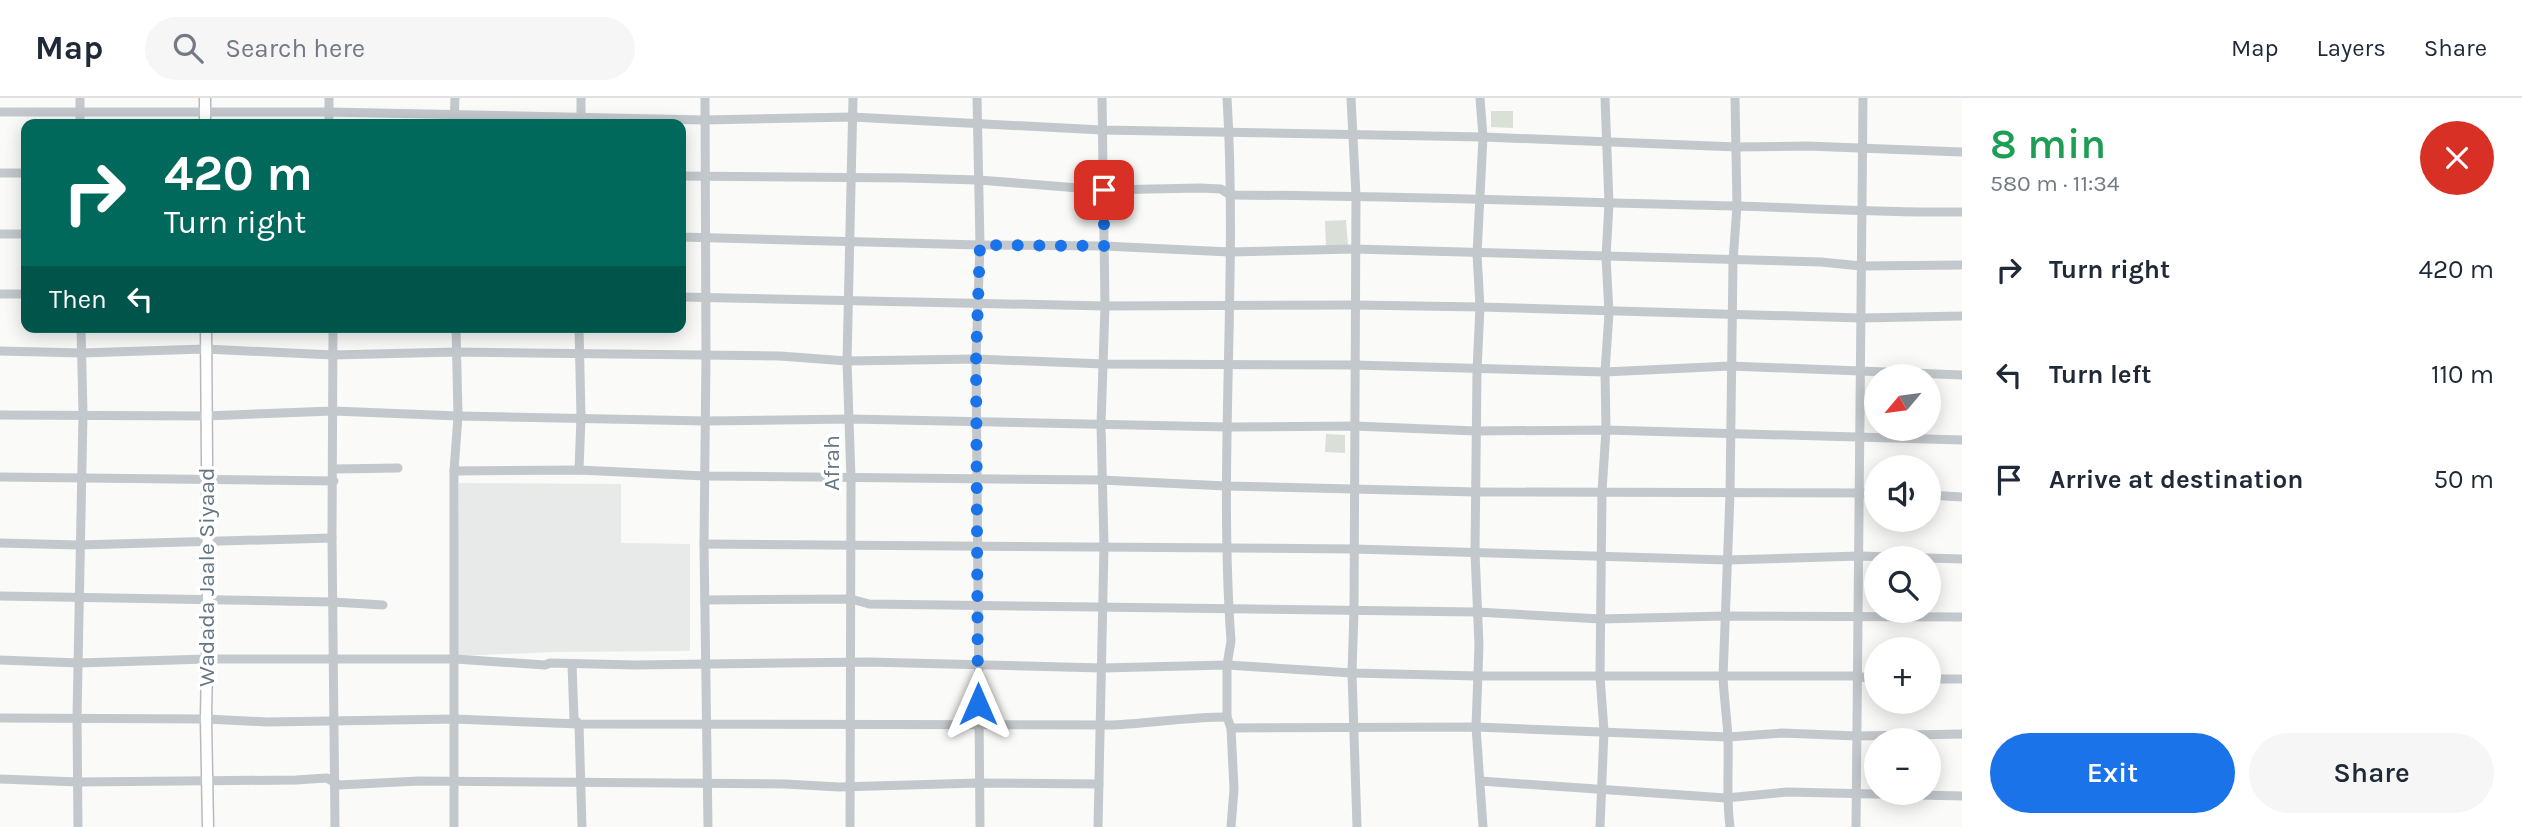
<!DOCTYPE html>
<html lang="en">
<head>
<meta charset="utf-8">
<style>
  :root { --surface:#fff; --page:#f6f6f7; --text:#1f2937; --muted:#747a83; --line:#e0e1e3; --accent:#1a73e8 }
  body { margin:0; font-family:Karla,sans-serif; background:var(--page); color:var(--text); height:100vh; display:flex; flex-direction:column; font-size:26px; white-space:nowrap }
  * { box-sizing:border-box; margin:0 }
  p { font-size:23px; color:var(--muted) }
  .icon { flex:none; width:38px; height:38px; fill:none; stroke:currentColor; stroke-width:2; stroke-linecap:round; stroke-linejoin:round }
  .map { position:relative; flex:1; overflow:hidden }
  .side { display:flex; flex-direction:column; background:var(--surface); width:560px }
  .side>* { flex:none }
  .top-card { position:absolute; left:21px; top:21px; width:665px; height:214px; border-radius:14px; box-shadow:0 4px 18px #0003; background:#00695c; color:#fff; overflow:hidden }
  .needle { width:46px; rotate:241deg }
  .controls { position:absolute; left:1864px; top:266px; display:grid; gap:14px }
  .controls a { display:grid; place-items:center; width:77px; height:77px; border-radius:50%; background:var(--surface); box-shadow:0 4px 18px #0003; font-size:35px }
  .pin { position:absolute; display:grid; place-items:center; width:60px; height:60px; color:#fff; margin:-30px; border-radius:14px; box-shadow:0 4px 10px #0006 }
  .me { position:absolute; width:77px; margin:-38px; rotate:0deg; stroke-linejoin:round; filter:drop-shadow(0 0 5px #0008) }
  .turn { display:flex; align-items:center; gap:24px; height:147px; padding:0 28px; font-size:32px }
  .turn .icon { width:91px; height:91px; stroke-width:2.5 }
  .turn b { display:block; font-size:49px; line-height:60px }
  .then { display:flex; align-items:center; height:66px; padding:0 28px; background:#0003; gap:14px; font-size:26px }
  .round { display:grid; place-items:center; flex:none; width:74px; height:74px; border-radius:37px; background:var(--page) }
  .head { display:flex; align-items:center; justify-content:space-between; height:119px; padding:0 28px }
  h1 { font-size:42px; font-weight:600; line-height:52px; color:#1e9e55 }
  .cta { display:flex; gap:14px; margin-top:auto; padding:14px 28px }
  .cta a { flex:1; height:80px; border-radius:42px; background:var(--accent); color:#fff; font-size:28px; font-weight:600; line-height:80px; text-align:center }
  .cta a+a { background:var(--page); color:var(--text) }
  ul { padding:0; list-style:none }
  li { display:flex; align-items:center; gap:21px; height:105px; padding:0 28px }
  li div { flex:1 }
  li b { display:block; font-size:26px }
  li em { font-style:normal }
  header { display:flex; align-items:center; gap:42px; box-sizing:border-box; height:98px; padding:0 35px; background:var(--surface); border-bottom:2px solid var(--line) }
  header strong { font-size:33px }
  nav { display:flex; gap:38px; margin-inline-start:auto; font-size:24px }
  .search { width:490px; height:63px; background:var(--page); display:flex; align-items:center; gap:18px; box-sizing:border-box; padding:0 24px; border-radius:38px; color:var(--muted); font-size:26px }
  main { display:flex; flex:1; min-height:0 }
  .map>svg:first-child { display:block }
</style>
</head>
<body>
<header>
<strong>Map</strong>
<div class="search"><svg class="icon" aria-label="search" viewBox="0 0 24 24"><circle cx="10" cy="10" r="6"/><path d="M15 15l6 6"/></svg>Search here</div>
<nav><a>Map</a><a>Layers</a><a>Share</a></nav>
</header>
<main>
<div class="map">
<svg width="1962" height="729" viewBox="0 0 1962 729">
  <rect width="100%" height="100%" fill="#fafaf8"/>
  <path fill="#e8e9e9" d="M459 385 621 386V445L690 446V553L556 554 456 558Z"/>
  <g fill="#dadfd7">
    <path d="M1491 13H1513V30L1491 29Z"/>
    <path d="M1346 122 1348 148 1326 149 1325 123Z"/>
    <path d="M1326 336 1345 337V355L1325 354Z"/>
  </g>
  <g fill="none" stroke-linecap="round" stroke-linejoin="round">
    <defs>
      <g id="major">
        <path d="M205 26V0"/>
        <path d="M206 229 208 502 206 621 208 729"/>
      </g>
    </defs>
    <use href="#major" stroke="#b5babe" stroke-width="13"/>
    <g stroke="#c3c8cc" stroke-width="9">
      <path d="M329 0V26"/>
      <path d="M581 0V26"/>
      <path d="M705 0 706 258 704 446 708 729"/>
      <path d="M977 0 980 147 976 261 980 729"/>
      <path d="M1227 0C1238 181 1218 362 1231 543L1227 567V619L1231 630 1234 691 1231 729"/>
      <path d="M1351 0 1356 98 1354 513 1352 575 1357 729"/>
      <path d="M1480 0 1483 39 1477 156 1480 209 1477 272 1475 455 1479 547 1476 629 1483 729"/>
      <path d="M0 14H329L704 22 852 19 1102 32 1483 39 1737 49 1807 48 1962 54"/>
      <path d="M80 26V0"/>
      <path d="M454 26 455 0"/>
      <path d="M0 75H26"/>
      <path d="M681 78 905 80 979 82 1104 92 1201 90 1221 91 1230 97C1398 98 1566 104 1734 108 1810 110 1886 115 1962 114"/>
      <path d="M0 136H26"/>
      <path d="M681 139 980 147 1104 148 1230 154 1354 151 1821 164 1861 168 1962 167"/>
      <path d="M0 196H26"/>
      <path d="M681 199 1105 208 1356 207 1480 209 1861 220 1962 218"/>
      <path d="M333 229 332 440 335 729"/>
      <path d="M0 253 82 255 205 251 333 257 456 254 780 258 847 263 976 261 1104 266 1354 267 1605 274 1730 268 1962 277"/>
      <path d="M0 317 205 318 333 313 458 318 706 323 850 321 1227 329 1354 328 1476 333 1606 332 1962 342"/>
      <path d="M334 371 398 370"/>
      <path d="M579 372 581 319 579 229"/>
      <path d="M454 373 579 372 705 378 1101 382 1226 388 1476 394 1876 395"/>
      <path d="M0 379 334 383"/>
      <path d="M1928 397 1962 399"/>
      <path d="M0 445 79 447 332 440"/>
      <path d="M704 446 1354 451 1727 462 1859 458 1962 461"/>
      <path d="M0 498 333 504 383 507"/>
      <path d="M705 502 851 501 869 506 1476 514 1601 521 1725 518 1962 519"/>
      <path d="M0 562 79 565 206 561H455L545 567 550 565 636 567 868 564 1102 570 1227 567 1352 575 1478 578H1857L1876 582"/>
      <path d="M572 566 574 621 579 626 582 729"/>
      <path d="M1928 581H1962"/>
      <path d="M0 620 206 621 267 624 454 621 579 626 1113 627C1152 625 1189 619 1227 619"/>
      <path d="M1231 630 1476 629 1728 639 1782 635 1857 638 1962 636"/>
      <path d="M0 681 79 684 296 682 327 680 339 687 419 683 785 686 839 689 978 685 1099 686"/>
      <path d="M1480 683 1726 700 1787 694 1962 698"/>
      <path d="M78 729 77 619 83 316 81 229"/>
      <path d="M454 729V373L458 318 456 229"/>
      <path d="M850 729 851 381 847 263 853 0"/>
      <path d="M1098 729 1104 448 1101 326 1105 208 1102 0"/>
      <path d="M1600 729 1604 633 1600 578 1602 393 1606 332 1605 274 1609 215 1606 159 1609 106 1605 0"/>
      <path d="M1730 729C1726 699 1729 670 1728 640 1727 620 1724 600 1723 579L1730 396 1733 163 1737 108 1735 0"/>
      <path d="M1856 729 1863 0"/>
    </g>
    <use href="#major" stroke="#fff" stroke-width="10"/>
  </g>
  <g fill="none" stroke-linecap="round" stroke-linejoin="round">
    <path stroke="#1a73e8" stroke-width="12" stroke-dasharray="0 21.6" d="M978 606 976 261 980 147 1104 148V92"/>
  </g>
  <g text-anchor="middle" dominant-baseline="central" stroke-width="7" stroke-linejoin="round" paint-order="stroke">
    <g font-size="23" fill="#657683" stroke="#fff">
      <text transform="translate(831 365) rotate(-90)">Afrah</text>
      <text transform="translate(206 479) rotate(-90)">Wadada Jaale Siyaad</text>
    </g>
  </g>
</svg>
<div class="controls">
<a><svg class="needle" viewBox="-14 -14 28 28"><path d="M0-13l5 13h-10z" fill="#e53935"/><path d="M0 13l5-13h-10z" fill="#747a83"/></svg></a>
<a><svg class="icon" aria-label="sound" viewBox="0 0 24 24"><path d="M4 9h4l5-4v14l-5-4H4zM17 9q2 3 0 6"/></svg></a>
<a><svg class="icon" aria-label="search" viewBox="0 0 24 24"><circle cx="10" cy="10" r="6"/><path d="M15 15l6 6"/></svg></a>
<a>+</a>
<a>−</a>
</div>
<div class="pin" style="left:1104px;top:92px;background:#d93025"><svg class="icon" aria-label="arrive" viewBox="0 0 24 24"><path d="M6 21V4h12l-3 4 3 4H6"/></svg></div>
<svg class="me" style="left:978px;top:606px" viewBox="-20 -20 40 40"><path d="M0-17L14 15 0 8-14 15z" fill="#1a73e8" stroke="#fff" stroke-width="4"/></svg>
<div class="top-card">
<div class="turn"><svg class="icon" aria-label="right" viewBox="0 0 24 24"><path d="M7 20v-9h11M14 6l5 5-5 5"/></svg><div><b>420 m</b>Turn right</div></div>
<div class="then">Then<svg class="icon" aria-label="left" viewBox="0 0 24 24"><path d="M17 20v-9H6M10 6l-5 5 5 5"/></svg></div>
</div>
</div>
<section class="side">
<div class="head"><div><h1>8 min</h1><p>580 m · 11:34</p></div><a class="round" style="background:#d93025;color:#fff"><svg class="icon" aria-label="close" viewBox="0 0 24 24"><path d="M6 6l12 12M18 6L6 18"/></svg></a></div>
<ul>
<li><svg class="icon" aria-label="right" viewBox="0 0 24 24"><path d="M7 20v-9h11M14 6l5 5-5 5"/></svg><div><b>Turn right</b></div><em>420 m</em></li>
<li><svg class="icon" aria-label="left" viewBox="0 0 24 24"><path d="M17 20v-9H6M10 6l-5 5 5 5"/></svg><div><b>Turn left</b></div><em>110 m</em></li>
<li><svg class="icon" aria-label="arrive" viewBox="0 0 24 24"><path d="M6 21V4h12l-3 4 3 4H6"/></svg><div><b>Arrive at destination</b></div><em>50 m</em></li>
</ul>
<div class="cta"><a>Exit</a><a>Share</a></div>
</section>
</main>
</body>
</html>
